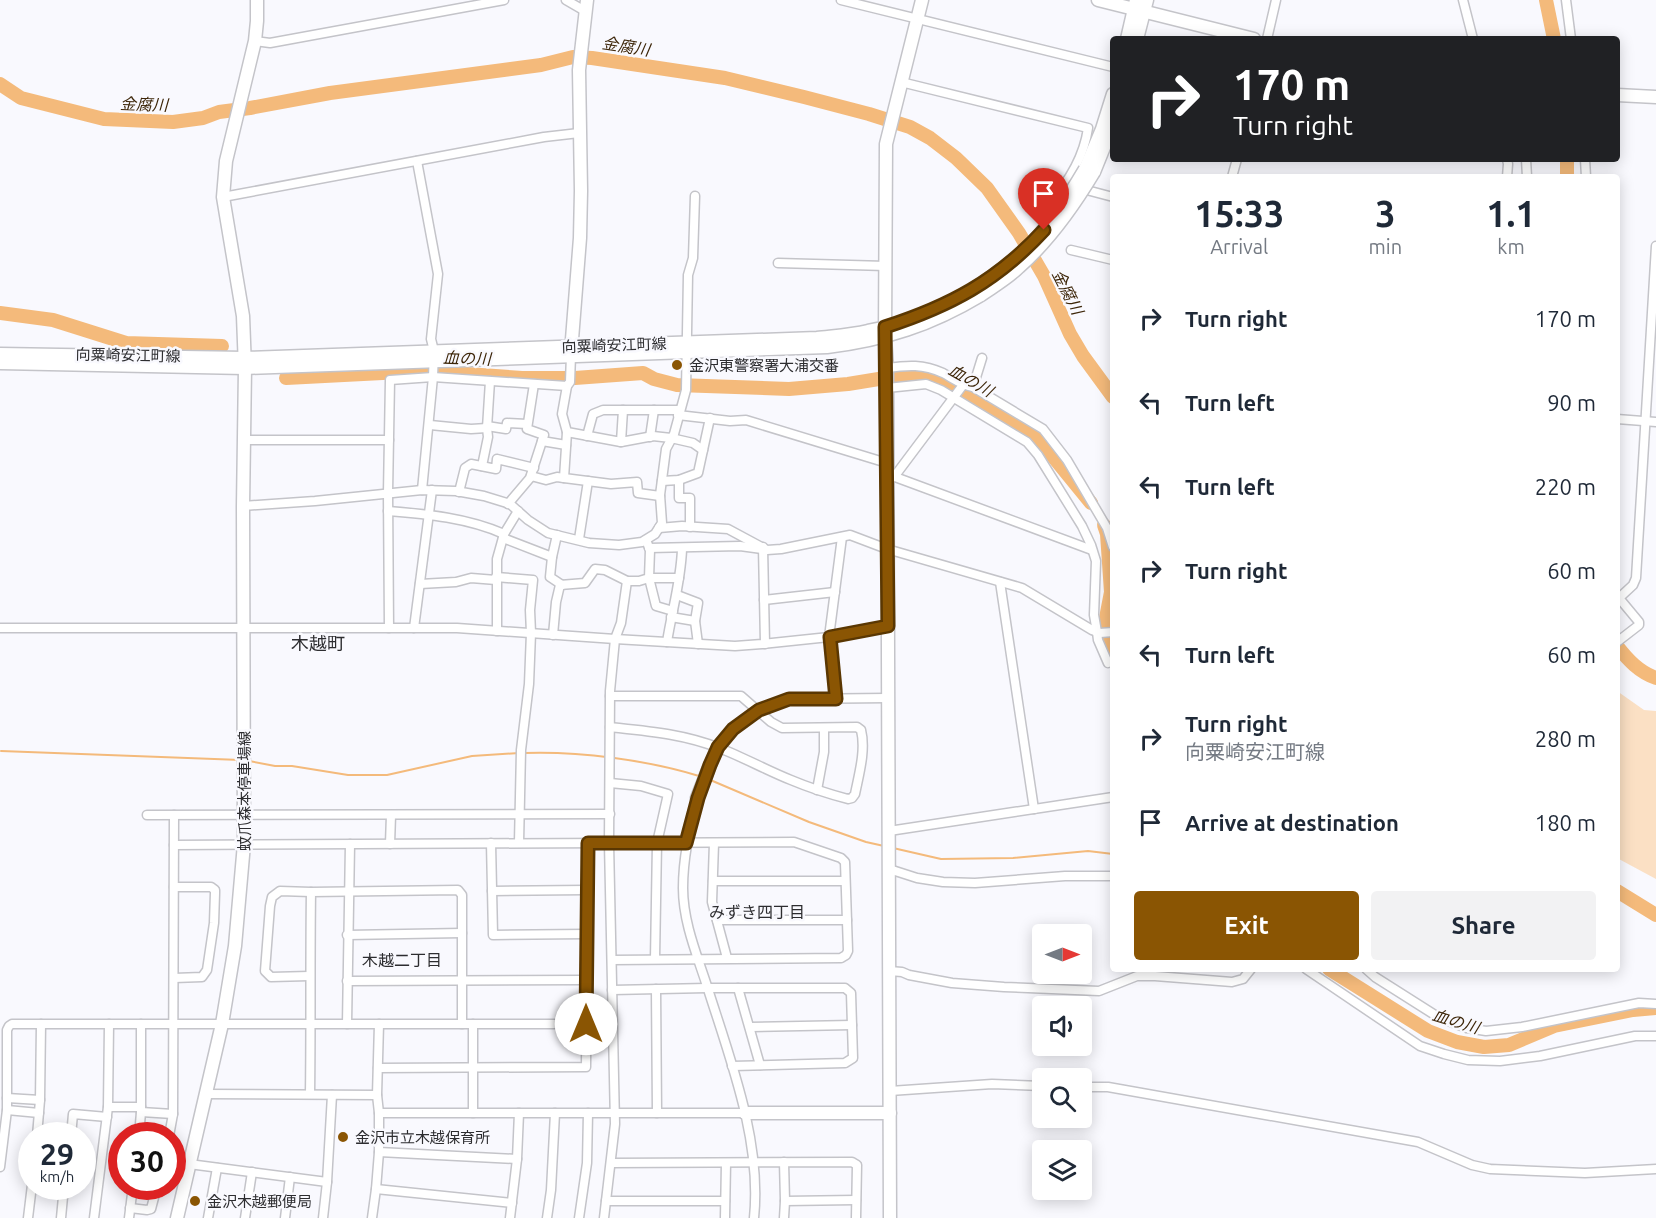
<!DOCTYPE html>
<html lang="en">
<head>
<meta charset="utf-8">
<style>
  :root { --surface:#fff; --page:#f2f2f3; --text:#1f2937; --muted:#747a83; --accent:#8a5503 }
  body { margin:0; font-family:Ubuntu,"Noto Sans JP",sans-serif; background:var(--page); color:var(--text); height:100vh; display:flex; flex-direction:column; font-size:22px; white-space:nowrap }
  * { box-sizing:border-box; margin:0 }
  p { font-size:20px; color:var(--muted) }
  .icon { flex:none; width:33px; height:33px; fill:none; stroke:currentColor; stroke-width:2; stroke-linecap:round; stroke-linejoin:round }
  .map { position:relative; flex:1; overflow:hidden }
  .side { position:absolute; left:1110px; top:174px; width:510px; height:798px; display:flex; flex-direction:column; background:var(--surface); border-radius:6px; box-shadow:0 3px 15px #0003 }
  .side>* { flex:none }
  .top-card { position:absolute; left:1110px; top:36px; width:510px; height:126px; border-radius:6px; box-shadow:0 3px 15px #0003; background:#202124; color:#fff; overflow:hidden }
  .needle { width:39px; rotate:90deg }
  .controls { position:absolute; left:1032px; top:924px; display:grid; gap:12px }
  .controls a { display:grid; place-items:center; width:60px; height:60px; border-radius:6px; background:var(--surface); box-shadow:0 3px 15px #0003; font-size:30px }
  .speed { position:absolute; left:18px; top:1122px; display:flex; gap:12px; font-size:30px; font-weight:700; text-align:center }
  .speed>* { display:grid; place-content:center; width:78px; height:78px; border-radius:50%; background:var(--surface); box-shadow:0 3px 15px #0003; line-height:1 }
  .speed small { font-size:15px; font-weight:400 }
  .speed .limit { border:9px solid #d22; background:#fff; color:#111 }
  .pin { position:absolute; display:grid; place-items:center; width:51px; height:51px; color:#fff; margin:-62px -26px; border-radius:50% 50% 50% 0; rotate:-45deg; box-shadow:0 0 6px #0007 }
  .pin .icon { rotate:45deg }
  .me { position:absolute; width:66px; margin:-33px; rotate:0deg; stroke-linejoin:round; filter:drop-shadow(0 0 4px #0008) }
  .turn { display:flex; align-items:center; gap:21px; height:126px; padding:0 24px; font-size:27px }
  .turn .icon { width:78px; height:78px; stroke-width:2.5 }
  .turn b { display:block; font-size:42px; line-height:51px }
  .eta { display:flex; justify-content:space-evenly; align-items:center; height:102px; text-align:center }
  .eta b { font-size:36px; font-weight:700; line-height:42px }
  .action { display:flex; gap:12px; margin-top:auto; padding:12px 24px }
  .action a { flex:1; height:69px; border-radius:6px; background:var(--accent); color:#fff; font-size:24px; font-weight:700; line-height:69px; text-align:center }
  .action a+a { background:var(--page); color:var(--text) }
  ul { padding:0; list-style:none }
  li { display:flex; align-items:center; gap:18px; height:84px; padding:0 24px }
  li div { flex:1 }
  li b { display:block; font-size:22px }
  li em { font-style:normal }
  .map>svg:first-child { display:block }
</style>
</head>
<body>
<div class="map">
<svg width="1656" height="1218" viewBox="0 0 1656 1218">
  <rect width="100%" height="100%" fill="#f9f9fe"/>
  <path fill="#fbe0c4" d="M1617 691 1644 710 1656 711V879L1617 858Z"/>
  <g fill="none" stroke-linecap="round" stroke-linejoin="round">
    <g stroke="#f4ba7b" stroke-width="2">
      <path d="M1 751 241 760"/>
      <path d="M524 753C579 751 647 760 699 776"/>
      <path d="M249 761 275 766H292L348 775H387L472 756 519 753"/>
      <path d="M708 779 809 822 866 842 884 846"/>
      <path d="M893 848 941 859 1013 858 1088 851 1113 854"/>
    </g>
    <g stroke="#f4ba7b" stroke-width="14">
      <path d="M1546 0 1554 39"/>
      <path d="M0 84 21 98 104 119 173 122 203 118 219 112 250 108 330 93 541 65 573 57 592 58 725 78 804 97 869 114 910 127 930 138 956 158 987 188 1019 233 1044 276 1070 334 1083 356 1113 397"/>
      <path d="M1567 177V159"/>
      <path d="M0 313 53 320 126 343 222 346"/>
      <path d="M286 378 402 372H439L522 378H575L643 373 654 379 677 385 789 389 848 384 897 376 926 375 939 380 1015 421 1038 438 1091 503"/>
      <path d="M1104 525 1107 534 1111 592 1105 623 1113 651"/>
      <path d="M1617 646C1628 660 1639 672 1656 678"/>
      <path d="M1617 891 1656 915"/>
      <path d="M1329 969 1428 1031 1457 1042 1484 1047 1509 1045 1554 1026 1633 1010 1656 1008"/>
    </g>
    <defs>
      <g id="street">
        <path d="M566 0 585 11"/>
        <path d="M841 0 1113 67"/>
        <path d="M1463 0 1473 39"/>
        <path d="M1566 0 1571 39"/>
        <path d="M1267 39 1276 0"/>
        <path d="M255 41 270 43 504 0"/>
        <path d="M901 82 1088 128C1084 157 1067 184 1048 205"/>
        <path d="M1526 159 1527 177"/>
        <path d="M1585 159 1586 177"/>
        <path d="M417 161 438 274 431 339 434 351 433 377 422 490"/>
        <path d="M1232 177 1237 159"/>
        <path d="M1507 177 1508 164 1507 159"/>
        <path d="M1079 188 1113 197"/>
        <path d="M223 197 544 137 579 133"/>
        <path d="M1071 250 1113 260"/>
        <path d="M778 263 886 266"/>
        <path d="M887 368C908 365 923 364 943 373 954 379 961 385 973 387L1043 429 1067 460 1107 528 1113 547"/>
        <path d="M567 386 562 414 567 432 621 442 653 436 671 438 693 443 703 450"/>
        <path d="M973 387 982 358"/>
        <path d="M887 388 926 384 941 390 1027 442 1038 455 1082 526 1091 545 1096 561 1094 615 1097 632 1098 640 1108 663"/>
        <path d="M678 415 730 421 746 420 887 463"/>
        <path d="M1617 419 1656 422"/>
        <path d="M430 425 471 429 487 428"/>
        <path d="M487 426 506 429 507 423 527 424"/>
        <path d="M567 432 564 478 611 484 637 482 638 493 660 496"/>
        <path d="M587 436 593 414 603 410H679"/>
        <path d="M650 437 654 410"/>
        <path d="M244 440H389"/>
        <path d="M542 441 566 445"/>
        <path d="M621 442 623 410"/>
        <path d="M482 466 488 437 487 428 490 381"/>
        <path d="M887 474 1092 550"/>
        <path d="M531 476 546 480 557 477 564 478"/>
        <path d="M894 477 963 385"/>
        <path d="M679 480V498H690V527"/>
        <path d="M662 481 679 480 698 473 710 418"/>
        <path d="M459 492 465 468 471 464 496 469 497 459 534 468"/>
        <path d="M508 504 530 478 544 435 527 429 534 384"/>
        <path d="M243 506 315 501 422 490 456 491 484 496 510 504 528 520 548 533 589 543 619 545 642 542 655 534 662 523 660 495 666 449 674 434 686 390 688 275 693 258 695 196"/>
        <path d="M388 511C427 514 468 518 504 534"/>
        <path d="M659 528 682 526 728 529 767 550 781 549 850 535 887 549 1022 588 1092 630 1100 633 1113 632"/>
        <path d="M503 538 552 557 557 535"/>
        <path d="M579 539 588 481"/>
        <path d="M763 547 765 644"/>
        <path d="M649 548 740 546 762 549"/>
        <path d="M552 557 550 577 562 585"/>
        <path d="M496 577 533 580 530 610 531 633 529 684 521 750 519 843"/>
        <path d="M1000 582 1034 809"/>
        <path d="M420 584 456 582 471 578 496 580"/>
        <path d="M677 595 698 603 695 621 698 644"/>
        <path d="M764 600 835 592"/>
        <path d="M673 611 656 606 649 578H679"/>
        <path d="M671 617 695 621"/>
        <path d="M0 628H457L615 639 735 646 762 644 829 637 888 626"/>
        <path d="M389 628 388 493 390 380 433 377 567 386 570 382 571 355"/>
        <path d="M414 628 432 490"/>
        <path d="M497 631V559L504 534 518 511"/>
        <path d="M553 635 556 602 560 585 585 583 595 569 605 570 627 581H639L649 578 650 550 646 540"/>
        <path d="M667 642C672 610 681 581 682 549"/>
        <path d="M1617 642 1639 625V622L1619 598 1633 585 1636 578 1656 246"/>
        <path d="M836 698 829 637 842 537"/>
        <path d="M610 727C647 731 684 734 719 748 743 757 766 770 791 780 810 788 829 794 848 799L852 798 855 794C859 774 866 750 861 730L857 727 782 728 771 722 741 696H610"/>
        <path d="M710 765 718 747 733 729 759 710 789 699 888 698"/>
        <path d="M610 783 641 786 668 794 657 843 655 959"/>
        <path d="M817 790 824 752V728"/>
        <path d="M697 798C690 828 683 857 683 888 683 922 697 955 707 986 730 1059 762 1141 754 1218"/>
        <path d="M147 815 610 814"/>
        <path d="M889 831 1113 797"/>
        <path d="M491 843 493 935 587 934"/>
        <path d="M714 843 712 902 727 958"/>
        <path d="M390 844 391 815"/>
        <path d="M174 845 794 842 841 858 845 862 848 951 846 955 841 958 612 960"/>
        <path d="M889 869 917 878 943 882 975 883 1065 876H1113"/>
        <path d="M713 881H845"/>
        <path d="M174 887H211L215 890V893L214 923 207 970 202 977 174 978"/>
        <path d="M492 891 587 890"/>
        <path d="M717 920H847"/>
        <path d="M347 935 462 933"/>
        <path d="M1306 969 1420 1046 1444 1054 1468 1060 1500 1061 1540 1056 1635 1036H1656"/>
        <path d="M1366 969 1375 977 1438 1017 1467 1028 1486 1031 1522 1027 1639 1003 1656 1004"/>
        <path d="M889 971 902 972 909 975 952 983 1004 987 1099 991 1137 976H1155L1232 982 1243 979 1251 969"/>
        <path d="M309 976 271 977 265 971 270 906 272 897 280 891 311 892"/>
        <path d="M347 981 586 980"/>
        <path d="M738 988 760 1065"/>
        <path d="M656 989 657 1113"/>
        <path d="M612 990 707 988H845L851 993 853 1058 845 1063 732 1066"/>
        <path d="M347 1024 350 844"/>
        <path d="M750 1027 852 1025"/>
        <path d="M378 1068 586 1067 588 843"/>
        <path d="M1082 1087H1108L1418 1142 1472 1165 1490 1169 1585 1173 1656 1169"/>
        <path d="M890 1091 992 1084 1042 1086"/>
        <path d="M205 1094 377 1095"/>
        <path d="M310 1094C311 1027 310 960 311 892L458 890 462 895V1024"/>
        <path d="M7 1098 40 1100"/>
        <path d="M108 1107H141"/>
        <path d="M7 1110 39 1113"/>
        <path d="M141 1112 173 1114"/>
        <path d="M379 1113H745"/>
        <path d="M473 1113V1024"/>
        <path d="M37 1136 40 1100 41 1024"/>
        <path d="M71 1136 73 1114 107 1117"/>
        <path d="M139 1136 141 1112V1024"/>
        <path d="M169 1136 173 1114 174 815"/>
        <path d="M379 1152 517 1159"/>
        <path d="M611 1163 852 1162 857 1165 856 1218"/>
        <path d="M189 1164 327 1182 332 1095"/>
        <path d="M0 1167 7 1110V1030L9 1026 12 1024H586"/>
        <path d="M376 1189 512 1203"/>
        <path d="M606 1201H725"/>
        <path d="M785 1201 856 1200"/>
        <path d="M130 1208 147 1210 151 1209 157 1186"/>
        <path d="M28 1218 32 1185"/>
        <path d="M61 1218 64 1186"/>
        <path d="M94 1218 108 1107 109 1024"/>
        <path d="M129 1218 133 1186"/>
        <path d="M208 1218 217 1168"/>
        <path d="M245 1218 252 1172"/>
        <path d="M285 1218 290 1177"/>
        <path d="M323 1218 327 1182"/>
        <path d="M372 1218 376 1189 379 1152V1113L377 1095 379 1024"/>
        <path d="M510 1218 517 1159 519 1113"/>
        <path d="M547 1218 551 1190 555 1113"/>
        <path d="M579 1218 587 1163 588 1113"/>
        <path d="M604 1218 615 1124 609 843 610 691 615 639 621 623 627 581"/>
        <path d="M725 1218 726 1163"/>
        <path d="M784 1218 785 1201 784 1162"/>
      </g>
      <g id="secondary">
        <path d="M1098 0 1254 39"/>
        <path d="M1127 39 1136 0"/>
        <path d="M1137 39 1147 0"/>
        <path d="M1617 95 1656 97"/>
        <path d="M1085 169 1102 129 1113 94"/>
        <path d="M1094 172 1113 125"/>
        <path d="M571 352 580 238 581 191 579 70 587 0"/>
        <path d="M0 354 245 358 817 338C834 336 851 335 868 331 906 324 942 307 976 288"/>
        <path d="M0 363 245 368 827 347C885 340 931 325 981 295"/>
        <path d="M697 798 710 765"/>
        <path d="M745 1113H890"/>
        <path d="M177 1218 222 1024 235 946 244 844 243 506 245 368 243 316 223 197 226 161 255 41 257 21V0"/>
        <path d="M890 1218 887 368 885 338 886 144 922 0"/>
      </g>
    </defs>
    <use href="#street" stroke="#c4c4c9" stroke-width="11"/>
    <use href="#secondary" stroke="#c4c4c9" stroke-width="15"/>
    <use href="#street" stroke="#fff" stroke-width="8"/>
    <use href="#secondary" stroke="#fff" stroke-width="12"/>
    <defs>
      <g id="secondary-bridge">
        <path d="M976 288C992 276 1009 265 1024 251 1049 227 1068 198 1085 169"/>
        <path d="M981 295C994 286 1008 278 1019 267 1050 240 1073 207 1094 172"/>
      </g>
    </defs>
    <use href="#secondary-bridge" stroke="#c4c4c9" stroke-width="15" stroke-linecap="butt"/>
    <use href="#secondary-bridge" stroke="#fff" stroke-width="12"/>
  </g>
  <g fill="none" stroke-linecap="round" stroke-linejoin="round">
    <defs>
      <path id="route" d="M586 1024 588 843H686L698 798 710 765 718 747 733 729 759 710 789 699H836L830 637 888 626 885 327C950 306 997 281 1044 230"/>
    </defs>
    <use href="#route" stroke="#5a3702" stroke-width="15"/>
    <use href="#route" stroke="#8a5503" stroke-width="10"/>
  </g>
  <g fill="#8a5503" stroke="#f9f9fe" stroke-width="2">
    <circle cx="677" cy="365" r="6"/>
    <circle cx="343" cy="1137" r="6"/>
    <circle cx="195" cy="1201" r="6"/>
  </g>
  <g text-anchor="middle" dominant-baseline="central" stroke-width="5" stroke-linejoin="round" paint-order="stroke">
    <g font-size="15" fill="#2d2d30" stroke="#f9f9fe">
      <text transform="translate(614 345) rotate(-2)">向粟崎安江町線</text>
      <text transform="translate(128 355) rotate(1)">向粟崎安江町線</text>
      <text transform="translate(244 791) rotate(-90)">蚊爪森本停車場線</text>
    </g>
    <g font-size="15" fill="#2d2d30" stroke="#f9f9fe" text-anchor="start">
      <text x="689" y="365">金沢東警察署大浦交番</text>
      <text x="355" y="1137">金沢市立木越保育所</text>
      <text x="207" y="1201">金沢木越郵便局</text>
    </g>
    <g font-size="16" font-style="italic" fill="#3d2609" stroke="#f9f9fe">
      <text transform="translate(626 46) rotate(9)">金腐川</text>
      <text transform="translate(144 104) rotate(2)">金腐川</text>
      <text transform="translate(1068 292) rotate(63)">金腐川</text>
      <text transform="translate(467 358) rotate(2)">血の川</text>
      <text transform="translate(971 380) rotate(30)">血の川</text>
      <text transform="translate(1456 1021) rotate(17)">血の川</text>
    </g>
    <g font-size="16" fill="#2d2d30" stroke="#f9f9fe">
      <text x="757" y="912">みずき四丁目</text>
      <text x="402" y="960">木越二丁目</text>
    </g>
    <g font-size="18" fill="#2d2d30" stroke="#f9f9fe">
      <text x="318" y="643">木越町</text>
    </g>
  </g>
</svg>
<div class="controls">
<a><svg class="needle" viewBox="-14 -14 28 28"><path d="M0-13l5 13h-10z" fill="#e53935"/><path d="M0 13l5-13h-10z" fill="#747a83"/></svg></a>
<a><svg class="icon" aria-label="sound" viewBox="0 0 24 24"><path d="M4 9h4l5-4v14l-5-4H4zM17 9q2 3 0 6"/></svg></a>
<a><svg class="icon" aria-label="search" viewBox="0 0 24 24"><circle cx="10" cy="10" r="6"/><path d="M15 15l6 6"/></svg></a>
<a><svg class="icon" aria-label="layers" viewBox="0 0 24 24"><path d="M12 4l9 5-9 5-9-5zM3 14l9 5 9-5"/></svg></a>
</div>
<div class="speed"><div>29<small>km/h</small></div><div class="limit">30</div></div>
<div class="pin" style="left:1044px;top:230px;background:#d93025"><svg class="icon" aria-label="arrive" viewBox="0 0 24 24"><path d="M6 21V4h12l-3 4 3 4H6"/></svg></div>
<svg class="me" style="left:586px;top:1024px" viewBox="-20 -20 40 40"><circle r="19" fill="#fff"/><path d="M0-13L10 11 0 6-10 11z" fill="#8a5503"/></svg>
<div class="top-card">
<div class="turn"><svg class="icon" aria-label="right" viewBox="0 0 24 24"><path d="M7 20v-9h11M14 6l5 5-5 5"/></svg><div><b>170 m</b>Turn right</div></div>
</div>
<section class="side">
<div class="eta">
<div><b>15:33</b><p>Arrival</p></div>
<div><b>3</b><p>min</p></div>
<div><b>1.1</b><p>km</p></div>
</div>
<ul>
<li><svg class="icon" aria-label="right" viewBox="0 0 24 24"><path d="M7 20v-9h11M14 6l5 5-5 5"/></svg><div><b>Turn right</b></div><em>170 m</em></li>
<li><svg class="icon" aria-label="left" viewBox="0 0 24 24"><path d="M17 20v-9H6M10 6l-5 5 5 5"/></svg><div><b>Turn left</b></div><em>90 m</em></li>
<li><svg class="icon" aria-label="left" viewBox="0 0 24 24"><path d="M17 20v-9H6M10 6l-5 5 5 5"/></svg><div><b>Turn left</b></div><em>220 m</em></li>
<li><svg class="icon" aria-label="right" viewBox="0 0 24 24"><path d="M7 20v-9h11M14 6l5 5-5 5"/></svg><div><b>Turn right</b></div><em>60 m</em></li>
<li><svg class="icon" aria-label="left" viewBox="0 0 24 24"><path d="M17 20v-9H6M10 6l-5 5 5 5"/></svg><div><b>Turn left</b></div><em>60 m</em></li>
<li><svg class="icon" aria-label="right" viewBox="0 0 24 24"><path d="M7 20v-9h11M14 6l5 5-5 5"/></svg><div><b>Turn right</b><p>向粟崎安江町線</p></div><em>280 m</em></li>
<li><svg class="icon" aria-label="arrive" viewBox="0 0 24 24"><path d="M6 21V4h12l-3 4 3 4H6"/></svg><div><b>Arrive at destination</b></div><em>180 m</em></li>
</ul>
<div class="action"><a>Exit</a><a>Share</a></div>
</section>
</div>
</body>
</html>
